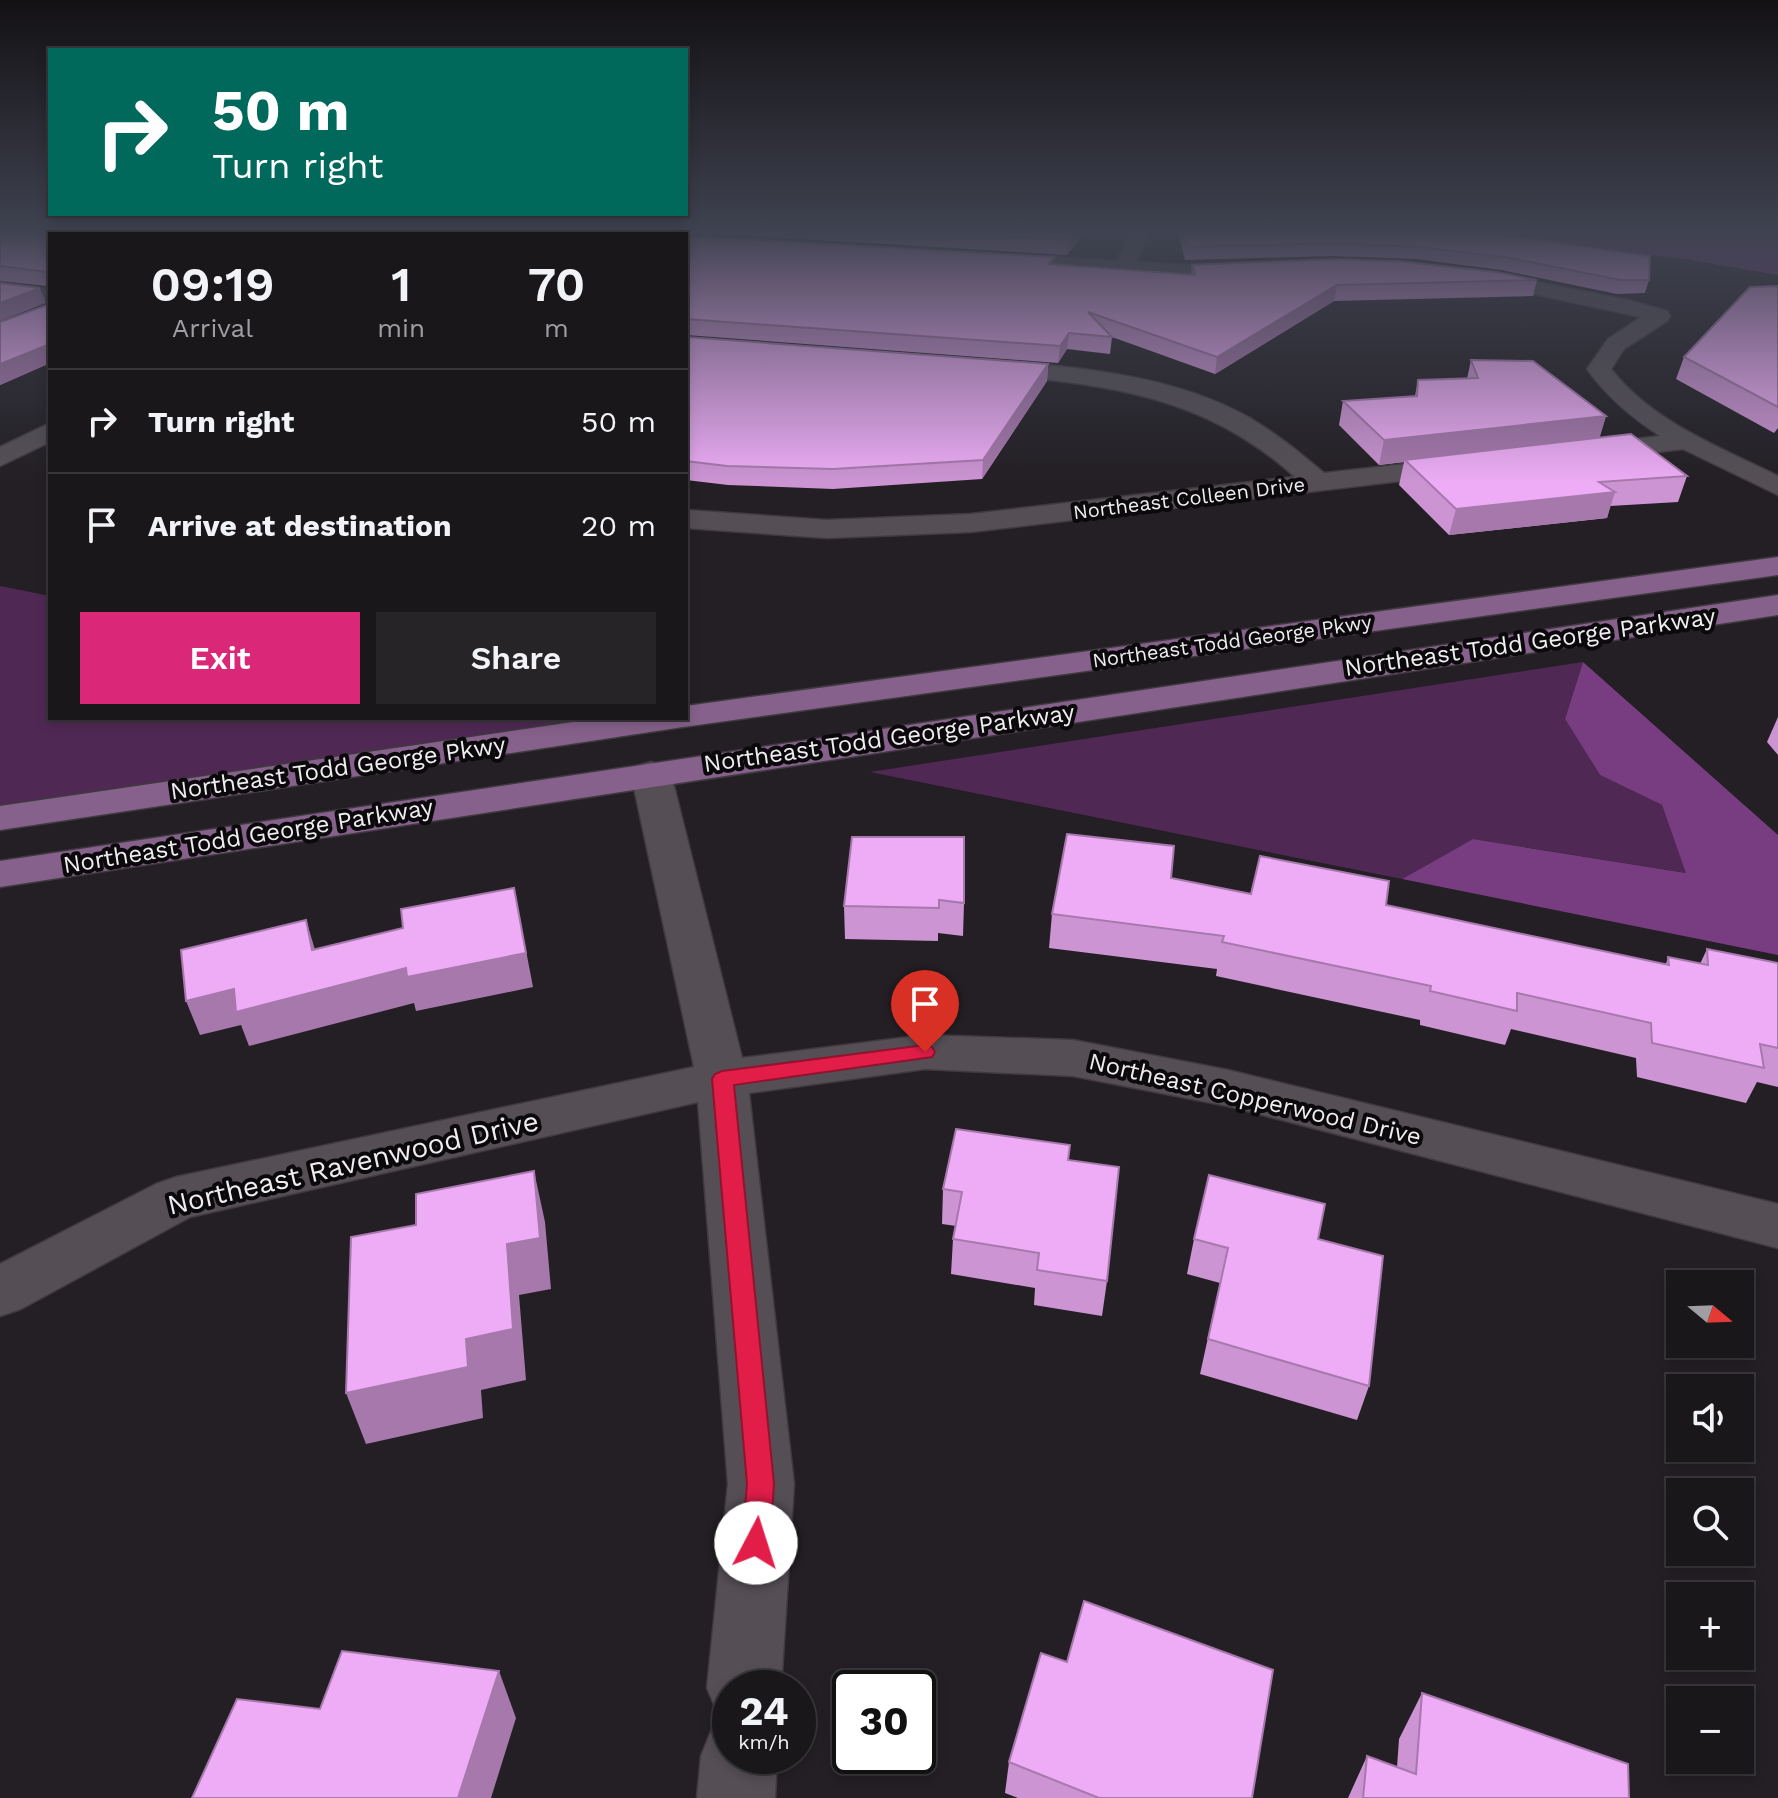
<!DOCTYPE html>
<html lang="en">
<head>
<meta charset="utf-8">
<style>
  :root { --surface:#1a171b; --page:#272428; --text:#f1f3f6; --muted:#9f9fa3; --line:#38363a; --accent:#db2777 }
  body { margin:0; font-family:"Work Sans",sans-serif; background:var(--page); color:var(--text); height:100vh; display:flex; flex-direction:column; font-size:30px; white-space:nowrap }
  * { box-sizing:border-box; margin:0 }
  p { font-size:26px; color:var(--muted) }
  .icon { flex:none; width:44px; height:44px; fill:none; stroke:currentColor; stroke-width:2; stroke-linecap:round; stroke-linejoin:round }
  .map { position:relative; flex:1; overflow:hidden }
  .drawer { position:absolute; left:48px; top:232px; width:640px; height:488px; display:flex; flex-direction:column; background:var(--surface); border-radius:0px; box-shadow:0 4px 12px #0003,0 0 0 2px var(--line) }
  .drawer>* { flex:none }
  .hud { position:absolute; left:48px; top:48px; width:640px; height:168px; border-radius:0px; box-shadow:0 4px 12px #0003,0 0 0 2px var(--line); background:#00695c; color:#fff; overflow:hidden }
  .needle { width:52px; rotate:109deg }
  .tools { position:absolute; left:1666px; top:1270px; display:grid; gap:16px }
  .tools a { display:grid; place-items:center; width:88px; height:88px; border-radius:0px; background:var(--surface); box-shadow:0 4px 12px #0003,0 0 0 2px var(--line); font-size:40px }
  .speed { position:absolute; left:712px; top:1670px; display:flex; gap:16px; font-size:40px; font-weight:700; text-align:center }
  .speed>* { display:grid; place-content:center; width:104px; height:104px; border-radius:50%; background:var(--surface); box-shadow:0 4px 12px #0003,0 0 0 2px var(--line); line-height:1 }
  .speed small { font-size:20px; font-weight:400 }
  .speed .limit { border:4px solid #111; border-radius:12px; background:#fff; color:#111 }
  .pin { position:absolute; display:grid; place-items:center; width:68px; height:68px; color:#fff; margin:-82px -34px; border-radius:50% 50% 50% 0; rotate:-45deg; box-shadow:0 0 8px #0007 }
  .pin .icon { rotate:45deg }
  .me { position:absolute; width:88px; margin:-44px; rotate:5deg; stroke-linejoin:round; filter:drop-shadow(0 0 6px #0008) }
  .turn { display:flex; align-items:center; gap:28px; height:168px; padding:0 32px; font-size:36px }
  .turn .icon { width:104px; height:104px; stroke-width:2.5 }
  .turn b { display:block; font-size:56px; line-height:68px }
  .eta { display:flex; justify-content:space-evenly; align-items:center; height:136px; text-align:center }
  .eta b { font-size:48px; font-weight:600; line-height:56px }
  .action { display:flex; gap:16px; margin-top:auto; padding:16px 32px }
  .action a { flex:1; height:92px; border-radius:0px; background:var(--accent); color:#fff; font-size:32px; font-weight:600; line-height:92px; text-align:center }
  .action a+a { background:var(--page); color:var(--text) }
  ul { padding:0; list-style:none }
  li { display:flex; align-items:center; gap:24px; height:104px; padding:0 32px; border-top:2px solid var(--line) }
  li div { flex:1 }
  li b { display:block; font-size:30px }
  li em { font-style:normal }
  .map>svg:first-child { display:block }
</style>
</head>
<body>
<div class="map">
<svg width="1778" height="1798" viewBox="0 0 1778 1798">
  <rect width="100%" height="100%" fill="#231f24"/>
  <g fill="#4f2954">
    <path d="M0 586 50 596V718H655L0 814Z"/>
    <path d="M1583 662 1565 719 1600 775 1662 805 1687 873 1473 839 1402 879 870 772Z"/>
  </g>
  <g fill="#783d80">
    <path d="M1486 230H1778V275L1685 259 1491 237Z"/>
    <path d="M1583 662 1778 835V955L1402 879 1473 839 1686 873 1662 805 1600 775 1565 719Z"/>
  </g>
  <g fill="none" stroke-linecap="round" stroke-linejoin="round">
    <defs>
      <g id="minor">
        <path d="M1132 230H1150L1136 262 1188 265 1251 263 1261 269C1245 287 1032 268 996 266L986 260 996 254 1117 261Z"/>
        <path d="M1475 270 1628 300 1667 311 1670 316 1667 321 1624 349 1611 369C1652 422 1720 447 1778 476V495L1683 449 1588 460 1579 458 1575 452 1579 446 1660 436C1631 417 1607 397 1587 369L1608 339 1641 317 1468 280 1465 276 1468 272Z"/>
        <path d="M0 283 50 289V301L0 295Z"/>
        <path d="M988 360C1075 367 1172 374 1250 418 1277 434 1300 453 1324 473L1460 458 1470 460 1474 466 1470 472 1460 474 971 532 827 538 686 528V510L827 520 971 514 1295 477C1225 414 1151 392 1059 381 1033 378 1005 378 980 372L976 367 980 362Z"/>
        <path d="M50 423V442L0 466V447Z"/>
        <path d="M651 762 665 766 671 774 742 1058 925 1035 1073 1040 1228 1070 1778 1204V1248L1228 1106 1073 1076 925 1069 749 1093 794 1484 781 1688H730V1719L718 1714 707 1688 728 1484 698 1102 190 1217 21 1309 0 1316V1264L156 1184 176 1177 694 1067 631 774 637 766Z"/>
        <path d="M730 1721V1756H777L775 1798H697L701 1756 712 1729Z"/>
      </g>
      <g id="major">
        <path d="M1778 557V575L683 727 0 830V806L600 718H686V706Z"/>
        <path d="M1778 595V615L0 887V861Z"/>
      </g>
    </defs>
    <use href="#minor" stroke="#3f3a3f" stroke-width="3"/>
    <use href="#major" stroke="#3f3a3f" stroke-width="3"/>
    <use href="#minor" fill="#554f55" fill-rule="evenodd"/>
    <use href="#major" fill="#86618b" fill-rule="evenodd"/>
  </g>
  <g fill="#cc94d3">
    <path d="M0 230H1087L1067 255 686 232 684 234H50V363L0 385V322L47 305V286L0 281Z"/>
    <path d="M1177 230H1522L1506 235 1649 280 1645 293 1617 294 1501 270 1416 259 1331 256 1185 260Z"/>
    <path d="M686 236 1191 275 1192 265 1537 280 1533 296 1334 301 1215 374 1112 337 1110 354 1067 349 1058 363 686 335Z"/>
    <path d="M1778 286V428L1774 433 1676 379 1684 357Z"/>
    <path d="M686 337 1048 364 1047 381 982 479 833 489 728 485 686 480Z"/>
    <path d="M1471 360 1606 416 1599 438 1687 476 1678 502 1610 506 1607 518 1449 535 1399 485 1404 462 1379 465 1339 425 1343 401 1415 396 1418 380 1467 379Z"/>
    <path d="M1778 717V755L1767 742Z"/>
    <path d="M852 837 964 903 963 936 938 933V941L845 939 844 906Z"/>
    <path d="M1171 878 1251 894 1386 905 1666 964 1668 957 1700 964 1707 949 1778 963V1087L1757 1082 1746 1103 1637 1077 1636 1058 1511 1029 1505 1045 1420 1025V1020L1216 976 1217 969 1049 948 1052 914Z"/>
    <path d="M1069 1160 1107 1281 1102 1316 1034 1305 1035 1288 951 1274 953 1239 956 1226 942 1224 943 1189Z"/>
    <path d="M1194 1239H1318L1369 1386 1357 1420 1200 1374 1220 1283 1187 1274Z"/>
    <path d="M1422 1693 1629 1798H1348L1367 1756 1397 1767 1399 1739Z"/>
    <path d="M1009 1762 1252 1798H1018L1005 1793Z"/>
  </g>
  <g fill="#a678ac">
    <path d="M1076 230H1087L1067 255 1068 240Z"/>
    <path d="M1488 230H1522L1480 244 1483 232Z"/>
    <path d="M1337 285 1334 301 1215 374 1217 357Z"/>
    <path d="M40 288 46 303 0 321V303Z"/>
    <path d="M1069 333 1067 349 1058 363 1060 346Z"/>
    <path d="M50 344V363L0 385V364Z"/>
    <path d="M1048 364 1047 381 982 479 983 460Z"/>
    <path d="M1606 416 1599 440 1405 460 1404 462 1379 465 1384 440Z"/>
    <path d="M1615 492 1607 518 1449 535 1456 509Z"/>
    <path d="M514 888 533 987 416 1011 414 1003 249 1046 241 1025 200 1035 186 1001 234 989Z"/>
    <path d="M306 920 316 953 312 950Z"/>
    <path d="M534 1171 545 1222 551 1289 519 1295 526 1380 481 1390 483 1418 366 1444 346 1393 466 1339 507 1244Z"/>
    <path d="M499 1671 516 1718 491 1798H458Z"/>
  </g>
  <g fill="#edacf5" stroke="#a678ac" stroke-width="2">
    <path d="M0 230H682L683 234H50V344L0 364V322L47 305V272L0 266Z"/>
    <path d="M894 230H1076L1068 240Z"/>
    <path d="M1182 230H1488L1483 232 1650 256 1649 280H1621L1505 257 1419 247 1333 243 1187 247Z"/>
    <path d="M686 236 1055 257 1049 264 1195 275 1192 265 1334 259 1398 261 1497 272 1537 280 1337 285 1217 357 1088 312 1112 337 1069 333 1060 346 686 319Z"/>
    <path d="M0 283 40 288 0 303Z"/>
    <path d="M1778 286V407L1684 357 1750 287Z"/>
    <path d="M686 337 1048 364 983 460 833 469 727 466 686 461Z"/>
    <path d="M1471 360 1533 361 1606 416 1384 440 1343 401 1417 396 1418 380 1478 378Z"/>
    <path d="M1631 434 1687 476 1599 482 1615 492 1456 509 1405 460Z"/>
    <path d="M1067 834 1174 846 1171 878 1251 894 1260 856 1389 881 1386 905 1669 965 1668 957 1708 965 1707 949 1778 963V1048L1760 1044 1764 1068 1652 1043 1651 1023 1517 993V1011L1430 991 1431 986 1222 942 1224 936 1052 914Z"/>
    <path d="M852 837H964V903L939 900V908L844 906Z"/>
    <path d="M514 888 526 953 407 977 406 968 236 1012 234 989 186 1001 181 950 306 920 312 950 403 928 401 909Z"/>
    <path d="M956 1129 1070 1145 1068 1160 1119 1167 1107 1281 1037 1270 1039 1253 953 1239 962 1192 943 1189Z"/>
    <path d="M534 1171 540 1238 507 1244 513 1329 466 1339 468 1367 346 1393 351 1237 416 1225V1194Z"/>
    <path d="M1209 1175 1325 1204 1318 1239 1383 1256 1369 1386 1208 1339 1228 1248 1194 1239Z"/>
    <path d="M1084 1601 1273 1670 1252 1798H1099L1009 1762 1041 1653 1067 1662Z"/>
    <path d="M342 1651 499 1671 458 1798H192L237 1699 320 1709Z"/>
    <path d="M1422 1693 1628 1764 1629 1798H1363L1367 1756 1416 1774Z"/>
  </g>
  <linearGradient id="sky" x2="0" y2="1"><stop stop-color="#131114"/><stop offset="0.48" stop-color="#3f4250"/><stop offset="1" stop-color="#3f4250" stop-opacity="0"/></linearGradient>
  <rect width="1778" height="482" fill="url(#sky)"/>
  <path fill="#e11d48" stroke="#92132f" stroke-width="2" d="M925 1045 932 1047 935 1052 932 1057 734 1085 774 1484 770 1543 766 1552 756 1556 746 1552 742 1543 747 1484 712 1079 715 1074 722 1071Z"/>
  <g text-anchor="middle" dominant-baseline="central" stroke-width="8" stroke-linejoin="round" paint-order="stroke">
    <g font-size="20" fill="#f0edf1" stroke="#0b090c">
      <text transform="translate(1189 498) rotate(-7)">Northeast Colleen Drive</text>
      <text transform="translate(1232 641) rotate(-8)">Northeast Todd George Pkwy</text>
    </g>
    <g font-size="24" fill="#f0edf1" stroke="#0b090c">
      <text transform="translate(1530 642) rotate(-8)">Northeast Todd George Parkway</text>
      <text transform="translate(889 738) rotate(-8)">Northeast Todd George Parkway</text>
      <text transform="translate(338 768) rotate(-8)">Northeast Todd George Pkwy</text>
      <text transform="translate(248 836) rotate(-9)">Northeast Todd George Parkway</text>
      <text transform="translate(1255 1099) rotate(13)">Northeast Copperwood Drive</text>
    </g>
    <g font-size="28" fill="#f0edf1" stroke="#0b090c">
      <text transform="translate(353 1163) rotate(-13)">Northeast Ravenwood Drive</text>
    </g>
  </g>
</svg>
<div class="tools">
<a><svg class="needle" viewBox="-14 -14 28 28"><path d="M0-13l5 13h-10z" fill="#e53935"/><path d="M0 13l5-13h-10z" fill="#9f9fa3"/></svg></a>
<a><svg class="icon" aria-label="sound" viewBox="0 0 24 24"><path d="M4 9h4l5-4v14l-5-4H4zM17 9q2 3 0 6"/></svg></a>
<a><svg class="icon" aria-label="search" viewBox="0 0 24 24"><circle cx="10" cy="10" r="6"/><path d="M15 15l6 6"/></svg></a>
<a>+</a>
<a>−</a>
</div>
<div class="speed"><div>24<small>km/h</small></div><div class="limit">30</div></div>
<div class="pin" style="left:925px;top:1052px;background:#d93025"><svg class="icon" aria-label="arrive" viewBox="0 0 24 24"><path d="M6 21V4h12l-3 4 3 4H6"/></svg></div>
<svg class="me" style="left:756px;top:1543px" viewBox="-20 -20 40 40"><circle r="19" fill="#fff"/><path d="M0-13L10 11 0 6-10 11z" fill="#e11d48"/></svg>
<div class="hud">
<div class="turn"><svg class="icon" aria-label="right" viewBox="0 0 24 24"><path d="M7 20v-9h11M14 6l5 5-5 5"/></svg><div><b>50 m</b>Turn right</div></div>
</div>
<section class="drawer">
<div class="eta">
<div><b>09:19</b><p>Arrival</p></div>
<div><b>1</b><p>min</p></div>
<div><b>70</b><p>m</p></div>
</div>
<ul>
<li><svg class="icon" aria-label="right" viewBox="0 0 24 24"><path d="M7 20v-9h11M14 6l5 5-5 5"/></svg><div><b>Turn right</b></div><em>50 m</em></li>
<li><svg class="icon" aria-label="arrive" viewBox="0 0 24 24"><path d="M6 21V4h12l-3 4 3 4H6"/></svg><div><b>Arrive at destination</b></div><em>20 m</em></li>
</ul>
<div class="action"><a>Exit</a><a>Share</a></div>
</section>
</div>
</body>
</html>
